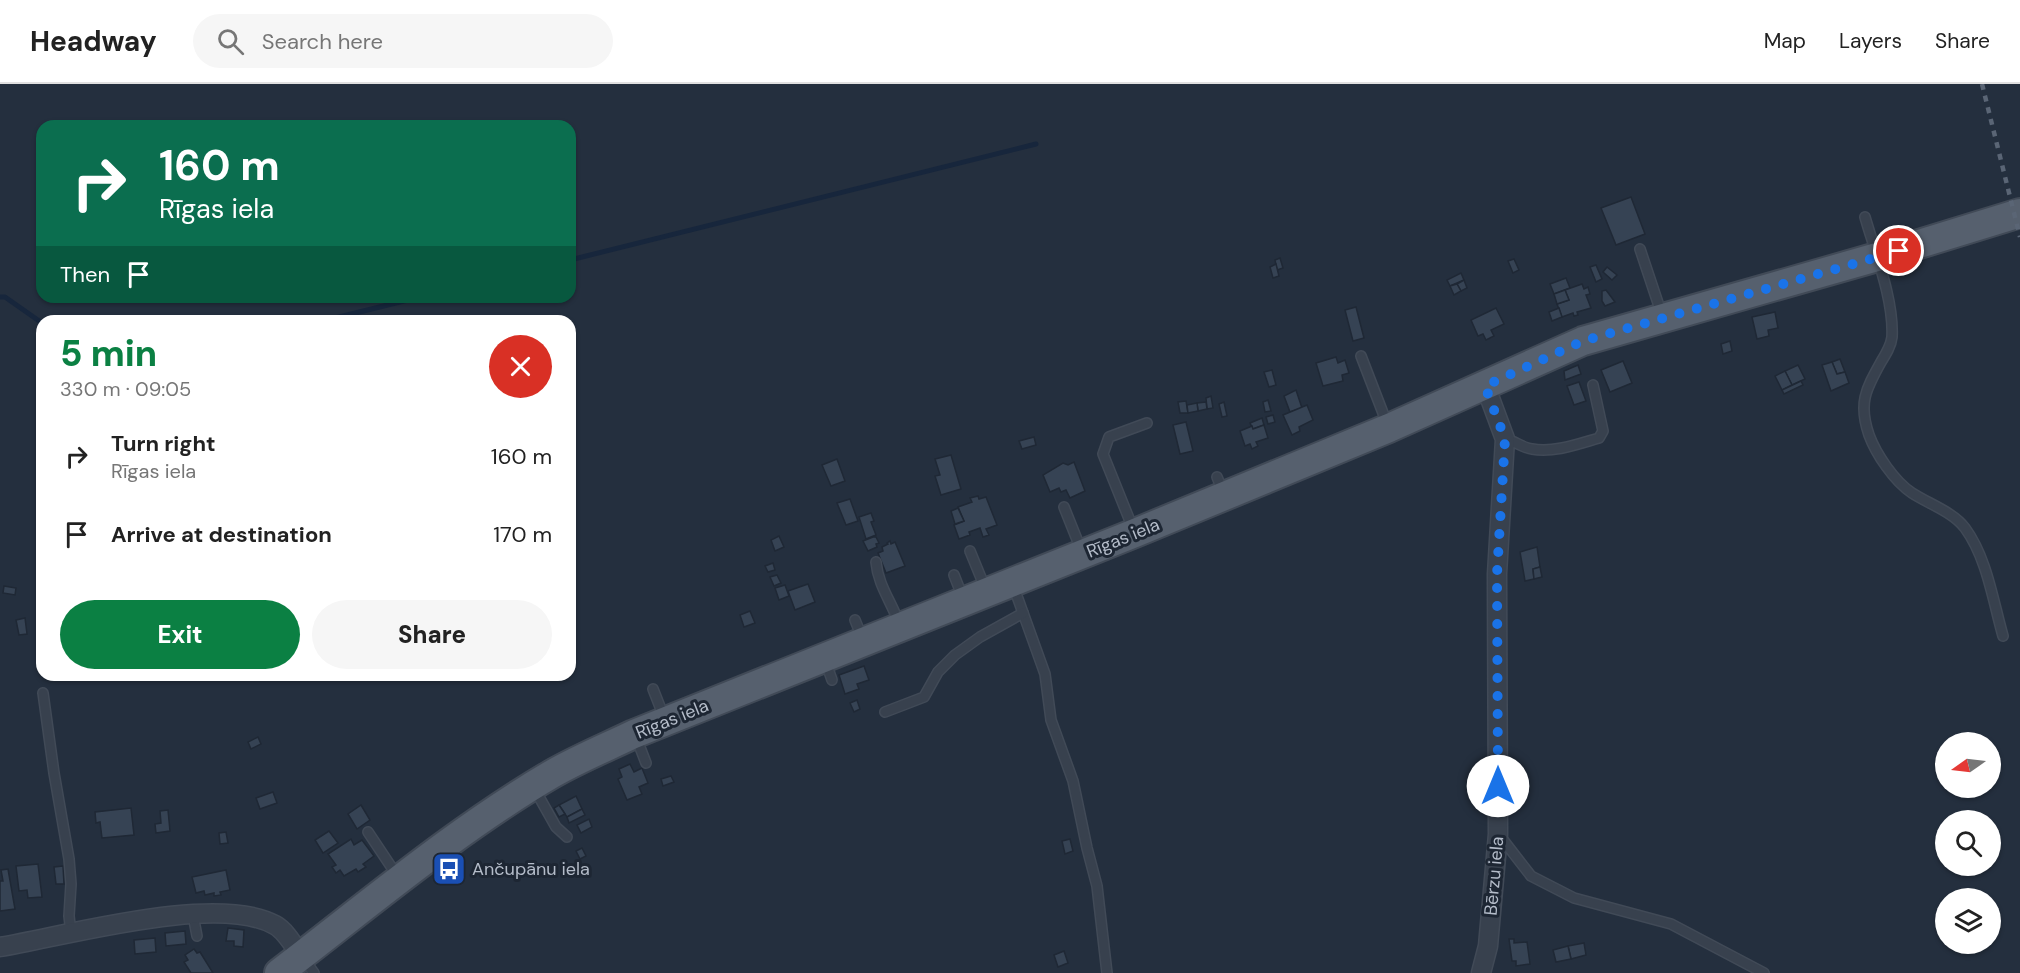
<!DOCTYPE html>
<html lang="en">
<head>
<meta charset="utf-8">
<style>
  :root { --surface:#fff; --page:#f6f6f6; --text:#222; --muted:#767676; --line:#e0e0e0; --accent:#0b8043 }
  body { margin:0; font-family:"DM Sans",sans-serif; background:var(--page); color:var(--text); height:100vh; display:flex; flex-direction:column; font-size:22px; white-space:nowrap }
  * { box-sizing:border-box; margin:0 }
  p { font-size:20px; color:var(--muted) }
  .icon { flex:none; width:33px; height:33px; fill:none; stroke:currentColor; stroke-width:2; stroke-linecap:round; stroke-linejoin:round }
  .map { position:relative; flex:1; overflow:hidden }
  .details { position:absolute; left:36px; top:231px; width:540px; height:366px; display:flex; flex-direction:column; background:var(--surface); border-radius:18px; box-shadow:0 2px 4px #0004 }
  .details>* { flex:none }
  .guide { position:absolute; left:36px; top:36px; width:540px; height:183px; border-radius:18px; box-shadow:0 2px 4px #0004; background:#0b6e4f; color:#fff; overflow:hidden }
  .needle { width:39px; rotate:256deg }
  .controls { position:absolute; left:1935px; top:648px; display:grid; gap:12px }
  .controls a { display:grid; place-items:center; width:66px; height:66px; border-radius:50%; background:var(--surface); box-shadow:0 2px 4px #0004; font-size:30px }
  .pin { position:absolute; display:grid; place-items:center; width:51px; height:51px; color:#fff; margin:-26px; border:3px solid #fff; border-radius:50%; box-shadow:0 2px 6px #0007 }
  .me { position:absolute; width:66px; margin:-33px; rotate:0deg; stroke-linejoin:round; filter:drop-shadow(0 0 4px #0008) }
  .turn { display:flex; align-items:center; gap:21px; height:126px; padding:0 24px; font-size:27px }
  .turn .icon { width:78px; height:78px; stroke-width:2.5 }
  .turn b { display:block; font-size:42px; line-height:51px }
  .then { display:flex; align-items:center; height:57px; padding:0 24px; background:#0003; gap:12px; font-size:22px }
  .round { display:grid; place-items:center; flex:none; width:63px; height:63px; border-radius:32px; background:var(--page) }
  .overview { display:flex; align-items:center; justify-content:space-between; height:102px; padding:0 24px }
  h1 { font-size:36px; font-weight:800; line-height:45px; color:var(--accent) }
  .button { display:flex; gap:12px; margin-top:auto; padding:12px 24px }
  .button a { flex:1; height:69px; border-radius:36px; background:var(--accent); color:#fff; font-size:24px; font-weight:800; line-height:69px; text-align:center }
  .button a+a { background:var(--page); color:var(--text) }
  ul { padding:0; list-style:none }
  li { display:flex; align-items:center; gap:18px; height:78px; padding:0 24px }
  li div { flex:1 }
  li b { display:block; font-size:22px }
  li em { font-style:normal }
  header { display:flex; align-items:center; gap:36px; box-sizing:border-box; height:84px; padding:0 30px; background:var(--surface); border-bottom:2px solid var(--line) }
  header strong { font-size:28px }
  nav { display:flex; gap:33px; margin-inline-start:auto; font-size:21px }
  .search { width:420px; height:54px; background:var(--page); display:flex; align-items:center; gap:15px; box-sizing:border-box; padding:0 21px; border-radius:33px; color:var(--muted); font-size:22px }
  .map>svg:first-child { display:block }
</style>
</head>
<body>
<header>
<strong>Headway</strong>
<div class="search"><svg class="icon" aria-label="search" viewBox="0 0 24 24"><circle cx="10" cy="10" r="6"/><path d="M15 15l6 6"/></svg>Search here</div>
<nav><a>Map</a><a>Layers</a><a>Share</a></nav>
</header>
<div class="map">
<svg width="2020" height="889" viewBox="0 0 2020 889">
  <rect width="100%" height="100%" fill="#242f3e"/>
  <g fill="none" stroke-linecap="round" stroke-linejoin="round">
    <g stroke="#17263c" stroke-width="5">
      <path d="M570 176 1036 60"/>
      <path d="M0 213H5L42 239"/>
      <path d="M323 237 420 213"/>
    </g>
  </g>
  <g fill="#364354" stroke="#1f2835" stroke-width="1.5">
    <path d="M1631 113 1645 150 1616 161 1601 124Z"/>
    <path d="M1280 174 1283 184 1277 186 1275 176Z"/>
    <path d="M1514 175 1519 186 1513 189 1508 177Z"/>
    <path d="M1276 180 1279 192 1273 194 1270 183Z"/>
    <path d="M1596 181 1602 195 1596 198 1590 183Z"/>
    <path d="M1607 183 1617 191 1612 196 1603 188Z"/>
    <path d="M1461 189 1464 196 1450 202 1447 196Z"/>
    <path d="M1566 194 1570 204 1554 210 1550 200Z"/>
    <path d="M1464 196 1467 204 1461 207 1457 200Z"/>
    <path d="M1457 200 1461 207 1454 211 1450 202Z"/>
    <path d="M1582 200 1584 205 1588 203 1590 210 1586 211 1591 224 1577 228 1578 231 1574 232 1573 229 1562 233 1557 220 1569 216 1565 206Z"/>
    <path d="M1565 206 1569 216 1557 220 1554 210Z"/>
    <path d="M1606 206 1615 218 1605 222 1602 217V207Z"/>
    <path d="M1356 223 1364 254 1353 257 1345 226Z"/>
    <path d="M1496 224 1504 240 1491 246 1494 252 1486 256 1483 250 1478 252 1471 236Z"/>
    <path d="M1559 224 1562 233 1552 237 1549 228Z"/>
    <path d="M1775 228 1778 244 1768 246 1769 252 1757 255 1752 233Z"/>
    <path d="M1730 257 1732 267 1723 270 1721 260Z"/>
    <path d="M1336 273 1338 279 1345 276 1349 289 1342 291 1343 297 1323 302 1316 279Z"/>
    <path d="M1840 275 1845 288 1837 290 1832 278Z"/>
    <path d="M1623 277 1632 299 1610 308 1601 286Z"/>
    <path d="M1832 278 1837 290 1845 288 1849 299 1831 307 1822 281Z"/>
    <path d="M1578 281 1581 290 1565 296 1564 287Z"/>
    <path d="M1798 281 1805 295 1792 301 1785 287Z"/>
    <path d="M1272 286 1276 301 1269 303 1264 288Z"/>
    <path d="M1785 287 1792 301 1782 306 1775 292Z"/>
    <path d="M1801 297 1803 301 1784 310 1782 306Z"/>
    <path d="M1579 298 1586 317 1574 321 1567 302Z"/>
    <path d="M1296 306 1302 324 1290 328 1284 312Z"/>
    <path d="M1211 312 1213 324 1207 325 1206 314Z"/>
    <path d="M1268 316 1271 327 1265 328 1263 318Z"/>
    <path d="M1186 317 1188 329H1180L1178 318Z"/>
    <path d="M1206 318 1207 325 1198 327 1197 319Z"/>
    <path d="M1224 318 1227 332 1222 333 1219 320Z"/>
    <path d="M1197 319 1198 327 1188 329 1187 321Z"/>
    <path d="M1307 321 1313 336 1299 343 1300 347 1292 351 1283 331Z"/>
    <path d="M1273 331 1275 338 1268 340 1266 333Z"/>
    <path d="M1262 334 1264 341 1253 345 1250 339Z"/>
    <path d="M1186 338 1193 367 1180 370 1173 341Z"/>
    <path d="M1264 341 1268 354 1256 358 1258 362 1252 365 1250 360 1245 362 1240 347 1252 342 1253 345Z"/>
    <path d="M1034 353 1036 361 1022 365 1019 357Z"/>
    <path d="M951 371 961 405 941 411 935 392 940 391 935 375Z"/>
    <path d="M837 375 845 397 831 402 822 381Z"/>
    <path d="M1074 378 1085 407 1070 414 1066 406 1061 408 1059 404 1050 408 1043 391 1063 379 1068 381Z"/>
    <path d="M978 412 979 415 986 413 997 441 986 445 989 451 983 453 980 444 969 448 970 451 959 455 954 441 964 437 958 423 972 418 970 414Z"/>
    <path d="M850 415 858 437 846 441 837 419Z"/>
    <path d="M958 424 964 437 955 440 951 427Z"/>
    <path d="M871 429 874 437 871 438 876 451 866 455 859 433Z"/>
    <path d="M779 452 784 463 775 467 771 456Z"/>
    <path d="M873 453H876L879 459 876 460 877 463 868 467 863 457Z"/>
    <path d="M890 457 891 460 895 458 905 482 886 489 878 469 883 467 882 463 888 460 887 459Z"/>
    <path d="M1537 463 1540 483 1533 485 1534 495 1525 497 1520 468Z"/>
    <path d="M773 479 775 486 768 488 765 482Z"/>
    <path d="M1540 483 1542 493 1534 495 1533 485Z"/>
    <path d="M777 491 781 499 774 502 770 493Z"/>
    <path d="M808 500 815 518 795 526 788 507Z"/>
    <path d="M785 501 789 512 779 516 775 504Z"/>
    <path d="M4 502 16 504 15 511 3 509Z"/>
    <path d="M750 527 755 539 744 543 740 531Z"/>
    <path d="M25 534 27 550 19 551 16 536Z"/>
    <path d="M864 582 869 596 857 600 859 605 845 610 839 591Z"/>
    <path d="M857 616 860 625 854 628 850 619Z"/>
    <path d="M258 653 261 660 251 665 248 658Z"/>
    <path d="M630 680 634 688 642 684 648 699 639 703 642 710 627 716 618 695 622 693 619 685Z"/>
    <path d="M671 692 674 698 663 702 661 695Z"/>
    <path d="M273 708 277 719 260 725 256 714Z"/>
    <path d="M576 712 582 725 567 733 559 721Z"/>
    <path d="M361 721 370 736 357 745 348 730Z"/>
    <path d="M559 721 565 730 559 733 554 724Z"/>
    <path d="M131 724 134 751 102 754 100 738 96 739 95 728Z"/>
    <path d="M582 725 585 731 569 739 567 733Z"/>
    <path d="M168 726 170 747 156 749 155 740 161 739 160 727Z"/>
    <path d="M589 735 592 743 581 749 577 741Z"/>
    <path d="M329 747 338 759 323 769 315 756Z"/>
    <path d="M226 748 228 759 220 760 219 749Z"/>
    <path d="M351 755 354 761 362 756 374 772 363 780 366 783 358 788 356 785 344 792 340 786 336 789 332 783 336 781 328 770Z"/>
    <path d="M1070 755 1073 767 1065 770 1062 757Z"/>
    <path d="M582 764 586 772 580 775 576 767Z"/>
    <path d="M38 780 42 813 28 814 27 806 19 807 16 782Z"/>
    <path d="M63 782 64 800H56L54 783Z"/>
    <path d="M8 785 15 825 0 827V797H3L1 786Z"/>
    <path d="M226 786 230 806 220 808 221 811 214 812V809L205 811 204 807 196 809 192 793Z"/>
    <path d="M228 844 244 846 243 863 234 862V857H226Z"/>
    <path d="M185 847 186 860 166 862 165 849Z"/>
    <path d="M155 854 156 868 135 870 134 856Z"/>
    <path d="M1509 855H1514V859L1527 858 1530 880 1516 882V877H1512Z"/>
    <path d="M1584 859 1586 871 1571 875 1568 862Z"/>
    <path d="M1568 862 1571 875 1556 878 1553 866Z"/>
    <path d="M194 865 197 869 200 868 213 889H191L184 878 188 876 185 871Z"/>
    <path d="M1064 867 1068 879 1058 883 1054 871Z"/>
  </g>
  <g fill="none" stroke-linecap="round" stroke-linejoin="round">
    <defs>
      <g id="service">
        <path d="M1865 133C1875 168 1894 216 1892 253 1891 262 1886 270 1881 278 1866 305 1858 319 1869 351 1876 370 1894 397 1912 409 1929 420 1953 428 1965 444 1987 474 1993 517 2003 552"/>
        <path d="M1640 165 1662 231"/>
        <path d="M1361 272 1388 342"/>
        <path d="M1505 355C1515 357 1523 364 1532 365 1554 369 1578 360 1599 354L1603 347 1593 301"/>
        <path d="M1217 393 1224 410"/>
        <path d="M1064 423 1082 468"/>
        <path d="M1134 447 1103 370 1109 353 1147 339"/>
        <path d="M970 467 986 506"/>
        <path d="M876 478C878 501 891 517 899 539"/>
        <path d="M954 491 963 514"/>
        <path d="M1013 501 1045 590 1051 636 1073 697 1087 764 1097 802 1107 889"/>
        <path d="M855 536 863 556"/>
        <path d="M825 576 832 596"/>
        <path d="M653 605 664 633"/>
        <path d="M43 609 54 689 69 775 71 800 69 832 71 849"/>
        <path d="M885 628 924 613 938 588 955 571 980 553 1023 529"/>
        <path d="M636 653 646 679"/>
        <path d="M534 704 556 743 567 753"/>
        <path d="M368 748 398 793"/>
        <path d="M1500 752 1531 792 1574 814 1671 840 1764 889"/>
        <path d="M193 831 197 852"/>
        <path d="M303 874 314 889"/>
      </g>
      <g id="minor">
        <path d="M0 863C66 852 217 809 275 841 286 847 294 862 301 872"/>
        <path d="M1481 889 1488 862 1498 750 1497 490 1505 355 1485 301"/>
      </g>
      <path id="primary" d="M279 889C368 821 455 747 552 690 578 675 607 663 634 650L1135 449 1389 344 1583 257 1877 173 2020 129"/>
    </defs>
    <use href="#service" stroke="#414a57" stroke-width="12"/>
    <use href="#minor" stroke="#414a57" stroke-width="21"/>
    <use href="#primary" stroke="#414a57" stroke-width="32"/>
    <use href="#service" stroke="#38414e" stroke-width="9"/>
    <use href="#minor" stroke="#38414e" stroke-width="18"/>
    <use href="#primary" stroke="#56606e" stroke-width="28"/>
    <path stroke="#5a6575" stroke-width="4.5" stroke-dasharray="6 6" stroke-linecap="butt" d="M1982 0 2020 153"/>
  </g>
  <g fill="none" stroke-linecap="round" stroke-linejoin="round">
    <path stroke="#1a73e8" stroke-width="10" stroke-dasharray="0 18" d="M1498 702 1497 490 1505 355 1485 302 1583 257 1899 167"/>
  </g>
  <defs>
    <symbol id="bus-square" viewBox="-11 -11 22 22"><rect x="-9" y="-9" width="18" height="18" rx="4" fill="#1a4fb4" stroke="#1d2633"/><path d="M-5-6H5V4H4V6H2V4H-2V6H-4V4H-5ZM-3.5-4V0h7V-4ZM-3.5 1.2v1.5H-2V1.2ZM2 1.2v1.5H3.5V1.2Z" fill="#fff"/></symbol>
  </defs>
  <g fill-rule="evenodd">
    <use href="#bus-square" x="430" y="766" width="38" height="38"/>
  </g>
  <g text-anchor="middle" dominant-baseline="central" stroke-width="6" stroke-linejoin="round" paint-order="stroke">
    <g font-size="18" fill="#b4bcc9" stroke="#1d2633">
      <text transform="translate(1123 454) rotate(-22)">Rīgas iela</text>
      <text transform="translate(672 635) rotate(-22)">Rīgas iela</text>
      <text transform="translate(1494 792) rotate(-85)">Bērzu iela</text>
    </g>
    <g font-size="18" fill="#b4bcc9" stroke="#1d2633" text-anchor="start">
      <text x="472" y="785">Ančupānu iela</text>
    </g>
  </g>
</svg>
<div class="controls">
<a><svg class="needle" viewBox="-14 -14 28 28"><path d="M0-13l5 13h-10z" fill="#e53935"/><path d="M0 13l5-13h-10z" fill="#767676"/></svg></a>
<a><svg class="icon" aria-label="search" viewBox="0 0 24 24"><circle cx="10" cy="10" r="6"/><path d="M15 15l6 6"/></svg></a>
<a><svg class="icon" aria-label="layers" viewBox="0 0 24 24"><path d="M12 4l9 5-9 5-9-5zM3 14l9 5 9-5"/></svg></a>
</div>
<div class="pin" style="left:1899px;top:167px;background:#d93025"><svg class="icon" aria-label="arrive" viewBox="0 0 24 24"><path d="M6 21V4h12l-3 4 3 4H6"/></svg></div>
<svg class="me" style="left:1498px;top:702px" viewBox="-20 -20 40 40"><circle r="19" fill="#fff"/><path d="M0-13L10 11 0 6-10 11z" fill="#1a73e8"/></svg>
<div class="guide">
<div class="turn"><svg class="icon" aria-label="right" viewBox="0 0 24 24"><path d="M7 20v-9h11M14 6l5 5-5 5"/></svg><div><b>160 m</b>Rīgas iela</div></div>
<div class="then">Then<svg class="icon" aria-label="arrive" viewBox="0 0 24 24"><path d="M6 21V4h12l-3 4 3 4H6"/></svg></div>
</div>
<section class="details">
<div class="overview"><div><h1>5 min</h1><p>330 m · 09:05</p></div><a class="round" style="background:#d93025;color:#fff"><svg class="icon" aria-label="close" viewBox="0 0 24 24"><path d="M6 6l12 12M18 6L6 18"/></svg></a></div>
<ul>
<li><svg class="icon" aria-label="right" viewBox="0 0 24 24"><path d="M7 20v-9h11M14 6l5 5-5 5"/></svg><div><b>Turn right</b><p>Rīgas iela</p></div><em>160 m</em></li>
<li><svg class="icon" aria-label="arrive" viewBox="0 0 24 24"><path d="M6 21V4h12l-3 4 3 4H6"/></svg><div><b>Arrive at destination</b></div><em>170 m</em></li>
</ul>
<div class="button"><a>Exit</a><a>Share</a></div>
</section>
</div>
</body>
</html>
